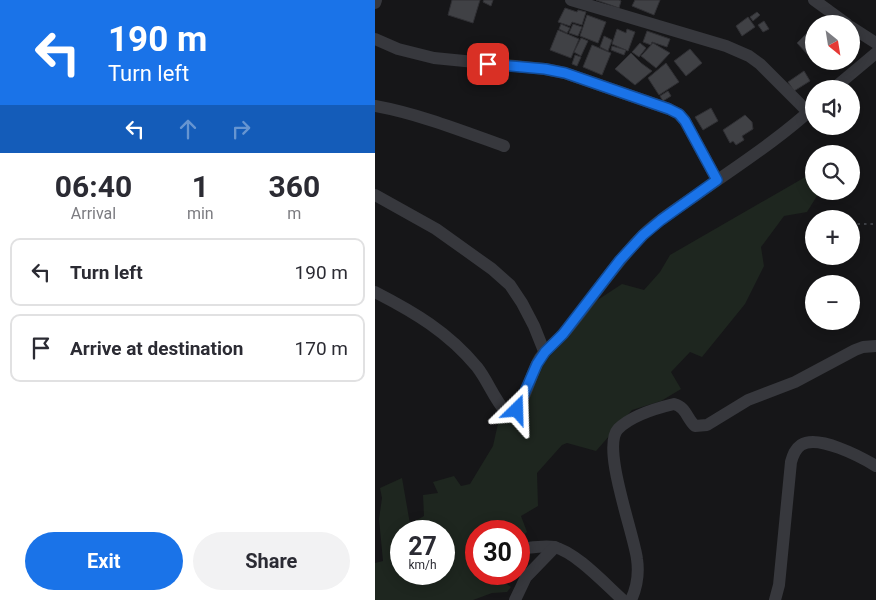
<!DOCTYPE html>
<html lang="en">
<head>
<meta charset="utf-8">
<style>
  :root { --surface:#fff; --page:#f2f2f3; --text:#2b2b33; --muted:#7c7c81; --line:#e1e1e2; --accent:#1a73e8 }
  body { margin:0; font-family:Roboto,sans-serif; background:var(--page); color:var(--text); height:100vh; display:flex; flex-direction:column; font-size:19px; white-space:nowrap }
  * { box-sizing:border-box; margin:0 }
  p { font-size:16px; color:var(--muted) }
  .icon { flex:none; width:28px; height:28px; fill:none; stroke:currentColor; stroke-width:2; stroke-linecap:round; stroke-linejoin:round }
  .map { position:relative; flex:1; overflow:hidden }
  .sheet { display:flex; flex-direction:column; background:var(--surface); width:375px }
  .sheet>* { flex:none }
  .banner { background:#1a73e8; color:#fff; overflow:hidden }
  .needle { width:32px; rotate:150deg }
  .fabs { position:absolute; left:430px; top:15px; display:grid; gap:10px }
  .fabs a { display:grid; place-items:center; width:55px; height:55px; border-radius:50%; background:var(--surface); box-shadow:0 2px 12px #0003; font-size:25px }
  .speed { position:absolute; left:15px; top:520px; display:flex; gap:10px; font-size:25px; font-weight:700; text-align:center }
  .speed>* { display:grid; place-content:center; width:65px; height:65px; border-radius:50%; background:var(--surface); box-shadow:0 2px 12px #0003; line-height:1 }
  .speed small { font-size:12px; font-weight:400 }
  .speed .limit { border:8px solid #d22; background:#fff; color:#111 }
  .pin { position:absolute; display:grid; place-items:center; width:42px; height:42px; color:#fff; margin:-21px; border-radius:10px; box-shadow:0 2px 8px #0006 }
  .me { position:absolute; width:55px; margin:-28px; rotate:22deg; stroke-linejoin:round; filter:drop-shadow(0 0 4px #0008) }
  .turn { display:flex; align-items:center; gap:18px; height:105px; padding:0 25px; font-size:22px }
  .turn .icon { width:65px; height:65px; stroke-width:2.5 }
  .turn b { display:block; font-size:35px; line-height:42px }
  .lanes { display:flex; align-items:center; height:48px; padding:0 25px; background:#0003; justify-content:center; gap:25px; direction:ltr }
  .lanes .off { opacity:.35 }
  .eta { display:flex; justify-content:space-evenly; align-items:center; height:85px; text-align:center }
  .eta b { font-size:30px; font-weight:700; line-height:35px }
  .cta { display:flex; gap:10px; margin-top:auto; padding:10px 25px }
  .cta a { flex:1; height:58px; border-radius:30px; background:var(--accent); color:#fff; font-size:20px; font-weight:700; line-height:58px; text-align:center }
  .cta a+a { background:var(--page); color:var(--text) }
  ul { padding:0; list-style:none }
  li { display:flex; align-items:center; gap:15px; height:68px; margin:0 10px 8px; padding:0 15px; border:2px solid var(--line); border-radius:10px }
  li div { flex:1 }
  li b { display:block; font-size:19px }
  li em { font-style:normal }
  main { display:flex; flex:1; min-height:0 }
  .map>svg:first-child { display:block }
</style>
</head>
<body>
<main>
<section class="sheet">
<div class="banner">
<div class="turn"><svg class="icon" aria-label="left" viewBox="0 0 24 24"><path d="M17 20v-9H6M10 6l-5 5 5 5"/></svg><div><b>190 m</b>Turn left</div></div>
<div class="lanes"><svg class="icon" aria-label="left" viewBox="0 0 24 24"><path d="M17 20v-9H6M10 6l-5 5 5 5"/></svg><svg class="icon off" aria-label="ahead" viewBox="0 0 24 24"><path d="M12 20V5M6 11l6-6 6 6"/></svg><svg class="icon off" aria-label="right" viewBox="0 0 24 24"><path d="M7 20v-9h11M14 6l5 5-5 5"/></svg></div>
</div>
<div class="eta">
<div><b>06:40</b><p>Arrival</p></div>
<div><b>1</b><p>min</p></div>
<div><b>360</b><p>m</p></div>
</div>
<ul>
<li><svg class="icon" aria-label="left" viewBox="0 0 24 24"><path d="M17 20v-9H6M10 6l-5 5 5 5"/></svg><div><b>Turn left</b></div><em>190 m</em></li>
<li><svg class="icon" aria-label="arrive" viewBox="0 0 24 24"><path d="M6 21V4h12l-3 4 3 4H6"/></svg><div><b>Arrive at destination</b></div><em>170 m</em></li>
</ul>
<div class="cta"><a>Exit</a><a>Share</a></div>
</section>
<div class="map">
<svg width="501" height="600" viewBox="0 0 501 600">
  <rect width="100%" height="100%" fill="#161618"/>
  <path fill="#1e261f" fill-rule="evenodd" d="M439 172V191H445L432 212 409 216 386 247 389 266 370 304 327 357 315 352 296 372 306 389 286 401 257 410 221 451 192 443 187 445 162 473 163 506 146 516 152 532 144 539V531H101V574H128L125 579 136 587 132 592 117 593 98 600H0V563L8 561 4 519 7 498 5 488 27 478 35 524 49 516 48 495 63 493 58 482 79 476 86 486 95 484 118 446 124 419 141 418 153 398 166 367 191 336 218 303 247 284 269 290 285 272 295 255ZM26 531H69V574H26Z"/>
  <g fill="#404145" stroke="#303034">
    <path d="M77 0H105L98 23 73 15Z"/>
    <path d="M109 0H118L116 6 108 2Z"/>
    <path d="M221 0H244L246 1 244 8Z"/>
    <path d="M260 0H285L279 15 257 6Z"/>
    <path d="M190 8 202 12 203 10 211 12 207 25 197 22 195 26 183 22Z"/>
    <path d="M382 12 385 15 378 21 375 17Z"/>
    <path d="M212 15 231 22 223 43 205 36Z"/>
    <path d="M373 17 380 27 367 36 361 26Z"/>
    <path d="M389 21 394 29 388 32 383 25Z"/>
    <path d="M186 24 195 28 192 33 184 29Z"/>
    <path d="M198 24 207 27 203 36 194 33Z"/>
    <path d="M242 29 251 33 252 29 260 32 253 51 237 44Z"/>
    <path d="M183 30 204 39 196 58 175 50Z"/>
    <path d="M272 31 295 39 292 47 277 42 276 45 268 42Z"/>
    <path d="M431 34 439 41V51L434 56 422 43Z"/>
    <path d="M229 36 237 40 233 51 225 47Z"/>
    <path d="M206 38 213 41 206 56 199 52Z"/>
    <path d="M265 43 271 48 264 57 257 52Z"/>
    <path d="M278 43 295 53 281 68 266 56Z"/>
    <path d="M217 45 236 53 227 75 208 67Z"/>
    <path d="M237 46 251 50 249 55 236 50Z"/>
    <path d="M315 49 327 63 311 76 299 61Z"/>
    <path d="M256 53 266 63 277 71 260 85 240 69Z"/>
    <path d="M200 55 206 57 202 66 197 64Z"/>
    <path d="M291 63 304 82 284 95 273 78Z"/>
    <path d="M429 71 435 81 419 91 413 82Z"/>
    <path d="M293 91 296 96 288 101 285 96Z"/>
    <path d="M336 108 343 121 328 130 320 117Z"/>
    <path d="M370 115 377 122 378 129 367 136 369 140 361 145 358 141 355 143 348 130Z"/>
  </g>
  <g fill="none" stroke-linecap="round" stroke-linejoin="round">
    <path stroke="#3d3f44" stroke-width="2" stroke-dasharray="2.5 4" stroke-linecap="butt" d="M476 224H501"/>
    <g stroke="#37383d" stroke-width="12">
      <path d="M196 0 351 46 374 56 385 64 433 112"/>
      <path d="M439 0 472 24"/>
      <path d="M0 3 1 0"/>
      <path d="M476 27 501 43"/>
      <path d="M0 39 23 49 59 58 170 69 190 73 294 109 304 114 310 121 342 180"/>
      <path d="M458 89 501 53"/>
      <path d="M0 106C44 114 87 131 129 146"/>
      <path d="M0 195 61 229 117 269 135 285 147 303 159 326 169 351"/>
      <path d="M0 292C39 312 73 332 102 367 113 381 119 399 131 412H139C150 403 156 372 165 358 172 348 181 342 189 333 216 301 238 265 268 235 284 219 304 207 323 194 362 166 403 140 439 107"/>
      <path d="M144 549C155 548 168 545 179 547 201 552 231 585 248 600"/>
      <path d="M140 600 151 577 180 547"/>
      <path d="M256 600C262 587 264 573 262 559 259 534 226 447 243 429 256 416 282 408 299 404 311 407 312 419 320 426L332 425 373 400 420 382 480 350 488 347 501 346"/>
      <path d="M400 600 404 585 416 462C418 455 420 449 426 445 443 434 486 457 501 466"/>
    </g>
  </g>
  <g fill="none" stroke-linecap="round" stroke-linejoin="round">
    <defs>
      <path id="route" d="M113 64 170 69 190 73 294 109 304 114 310 121 342 180 286 220 268 235 245 260 188 334 170 352 162 364 142 410"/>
    </defs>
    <use href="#route" stroke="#114b97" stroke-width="12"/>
    <use href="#route" stroke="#1a73e8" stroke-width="9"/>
  </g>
</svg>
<div class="fabs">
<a><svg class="needle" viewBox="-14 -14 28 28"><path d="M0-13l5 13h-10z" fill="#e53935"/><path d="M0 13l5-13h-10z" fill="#7c7c81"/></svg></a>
<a><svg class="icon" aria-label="sound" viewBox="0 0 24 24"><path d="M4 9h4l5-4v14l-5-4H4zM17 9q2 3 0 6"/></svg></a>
<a><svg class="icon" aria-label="search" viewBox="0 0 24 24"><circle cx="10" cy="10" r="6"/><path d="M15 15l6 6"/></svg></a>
<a>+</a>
<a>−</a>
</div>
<div class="speed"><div>27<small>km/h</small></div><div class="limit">30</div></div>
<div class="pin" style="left:113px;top:64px;background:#d93025"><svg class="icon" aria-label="arrive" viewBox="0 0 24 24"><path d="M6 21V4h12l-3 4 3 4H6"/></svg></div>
<svg class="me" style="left:142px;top:410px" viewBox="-20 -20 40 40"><path d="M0-17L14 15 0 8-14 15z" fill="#1a73e8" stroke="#fff" stroke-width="4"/></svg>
</div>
</main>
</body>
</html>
